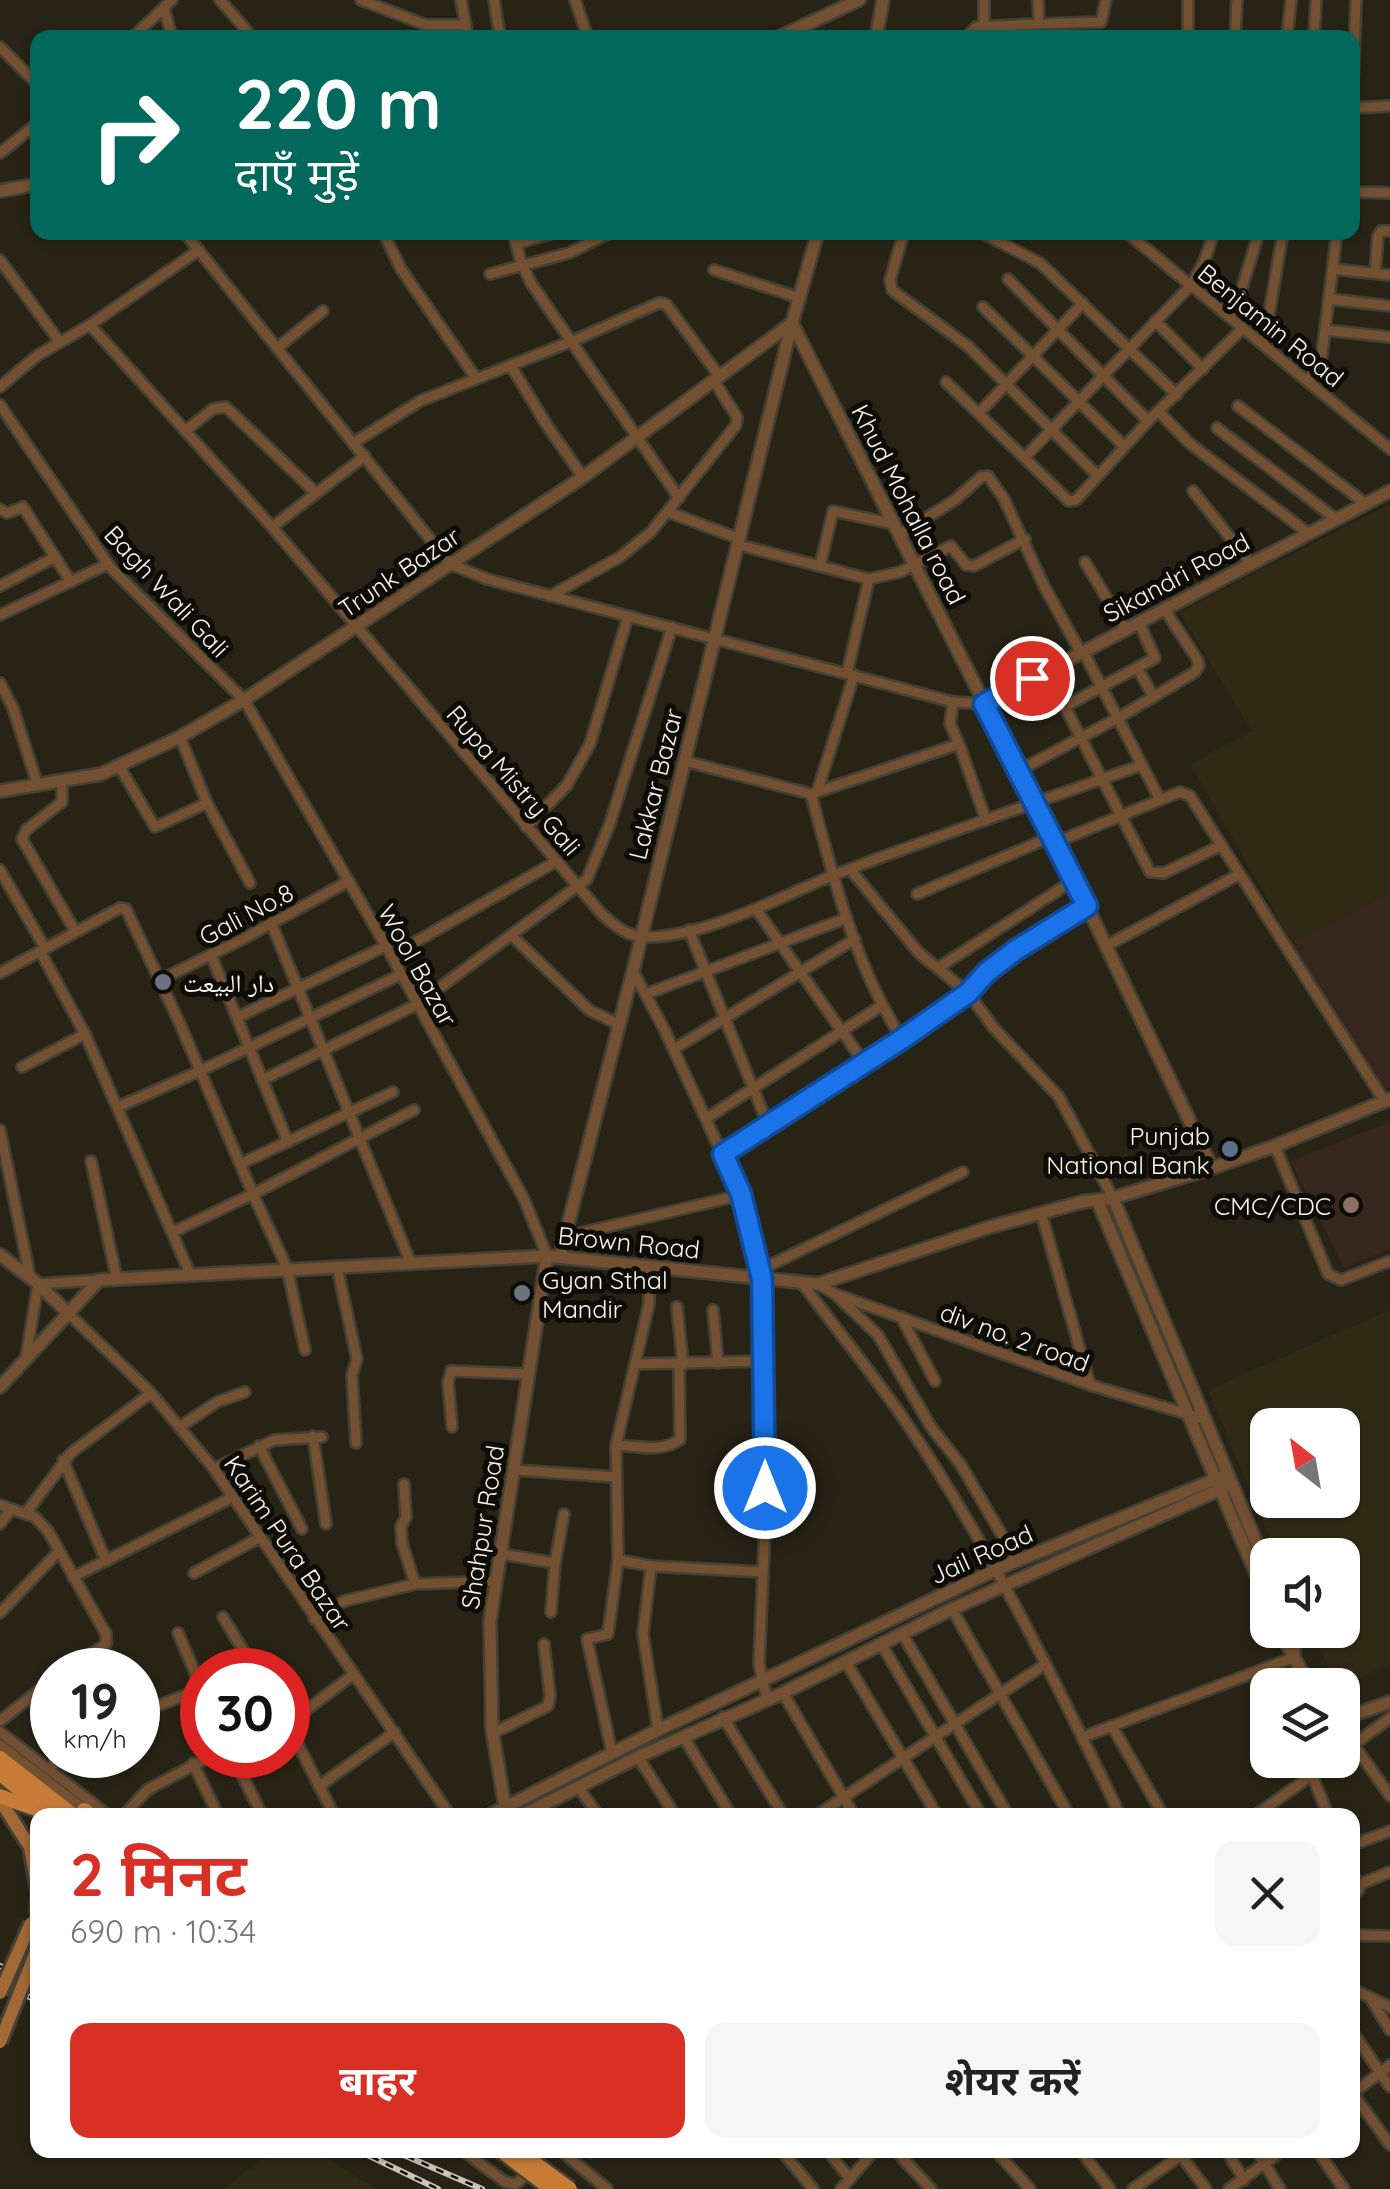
<!DOCTYPE html>
<html lang="hi">
<head>
<meta charset="utf-8">
<style>
  :root { --surface:#fff; --page:#f6f6f6; --text:#222; --muted:#767676; --accent:#d93025 }
  body { margin:0; font-family:Quicksand,"Noto Naskh Arabic","Noto Sans Devanagari",sans-serif; background:var(--page); color:var(--text); height:100vh; display:flex; flex-direction:column; font-size:38px; white-space:nowrap }
  * { box-sizing:border-box; margin:0 }
  p { font-size:32px; color:var(--muted) }
  .icon { flex:none; width:55px; height:55px; fill:none; stroke:currentColor; stroke-width:2; stroke-linecap:round; stroke-linejoin:round }
  .map { position:relative; flex:1; overflow:hidden }
  .sheet { position:absolute; left:30px; top:1808px; width:1330px; height:350px; display:flex; flex-direction:column; background:var(--surface); border-radius:20px; box-shadow:0 2px 8px #0004 }
  .sheet>* { flex:none }
  .guide { position:absolute; left:30px; top:30px; width:1330px; height:210px; border-radius:20px; box-shadow:0 2px 8px #0004; background:#00695c; color:#fff; overflow:hidden }
  .needle { width:65px; rotate:329deg }
  .fabs { position:absolute; left:1250px; top:1408px; display:grid; gap:20px }
  .fabs a { display:grid; place-items:center; width:110px; height:110px; border-radius:20px; background:var(--surface); box-shadow:0 2px 8px #0004; font-size:50px }
  .speed { position:absolute; left:30px; top:1648px; display:flex; gap:20px; font-size:50px; font-weight:700; text-align:center }
  .speed>* { display:grid; place-content:center; width:130px; height:130px; border-radius:50%; background:var(--surface); box-shadow:0 2px 8px #0004; line-height:1 }
  .speed small { font-size:25px; font-weight:400 }
  .speed .limit { border:15px solid #d22; background:#fff; color:#111 }
  .pin { position:absolute; display:grid; place-items:center; width:85px; height:85px; color:#fff; margin:-42px; border:5px solid #fff; border-radius:50%; box-shadow:0 2px 10px #0007 }
  .me { position:absolute; width:110px; margin:-55px; rotate:0deg; stroke-linejoin:round; filter:drop-shadow(0 0 8px #0008) }
  .turn { display:flex; align-items:center; gap:35px; height:210px; padding:0 40px; font-size:45px }
  .turn .icon { width:130px; height:130px; stroke-width:2.5 }
  .turn b { display:block; font-size:70px; line-height:85px }
  .round { display:grid; place-items:center; flex:none; width:105px; height:105px; border-radius:20px; background:var(--page) }
  .overview { display:flex; align-items:center; justify-content:space-between; height:170px; padding:0 40px }
  h1 { font-size:60px; font-weight:700; line-height:75px; color:var(--accent) }
  .cta { display:flex; gap:20px; margin-top:auto; padding:20px 40px }
  .cta a { flex:1; height:115px; border-radius:20px; background:var(--accent); color:#fff; font-size:40px; font-weight:700; line-height:115px; text-align:center }
  .cta a+a { background:var(--page); color:var(--text) }
  .map>svg:first-child { display:block }
</style>
</head>
<body>
<div class="map">
<svg width="1390" height="2189" viewBox="0 0 1390 2189">
  <rect width="100%" height="100%" fill="#272315"/>
  <g fill="#302a15" fill-rule="evenodd">
    <path d="M1390 504V892L1293 944 1190 764 1252 731 1179 612Z"/>
    <path d="M1390 1310V1664L1343 1686 1338 1685 1309 1630H1342V1555H1277L1208 1390ZM1268 1425H1342V1500H1268Z"/>
    <path d="M273 2150H314L376 2189H223Z"/>
  </g>
  <g fill="#36261d">
    <path d="M1390 892V1088L1384 1092 1293 944Z"/>
    <path d="M1390 1122V1249L1344 1268 1290 1161Z"/>
  </g>
  <g fill="none" stroke-linecap="round" stroke-linejoin="round">
    <defs>
      <g id="minor">
        <path d="M220 0 253 38"/>
        <path d="M361 0 426 25H466"/>
        <path d="M461 0 468 38"/>
        <path d="M494 0 500 38"/>
        <path d="M575 0 588 38"/>
        <path d="M984 0V26"/>
        <path d="M1188 0V38"/>
        <path d="M164 8 172 38"/>
        <path d="M1039 24 1101 22 1106 0"/>
        <path d="M132 38 172 0"/>
        <path d="M972 38 971 32 976 27 1039 24 1038 0"/>
        <path d="M1235 38 1237 0"/>
        <path d="M1287 38 1291 0"/>
        <path d="M1314 38 1316 0"/>
        <path d="M0 47 38 85"/>
        <path d="M1353 108 1390 106"/>
        <path d="M1352 110 1356 0"/>
        <path d="M0 153 38 123"/>
        <path d="M1352 192 1390 193"/>
        <path d="M184 232 450 564 487 579 953 702 984 704"/>
        <path d="M383 232 401 269 476 378"/>
        <path d="M513 232 521 262 531 283 679 498"/>
        <path d="M904 232 890 280 892 290 969 347 1098 476 1148 421 1243 328"/>
        <path d="M980 232 1040 263 1177 395"/>
        <path d="M1126 232 1390 449"/>
        <path d="M516 244 556 232"/>
        <path d="M0 260 59 341"/>
        <path d="M1333 269 1390 275"/>
        <path d="M714 270 800 298"/>
        <path d="M1375 273 1378 236 1381 231H1390"/>
        <path d="M490 274 569 253 611 232"/>
        <path d="M1008 279 1148 421"/>
        <path d="M1329 299 1390 306"/>
        <path d="M983 307 1124 446"/>
        <path d="M1233 318 1259 232"/>
        <path d="M1155 321 1203 369"/>
        <path d="M90 325 272 527 600 912C612 924 627 937 645 937 710 937 786 893 847 870 945 833 1044 800 1142 765"/>
        <path d="M1325 330 1390 337"/>
        <path d="M1264 344 1283 232"/>
        <path d="M277 348 323 311"/>
        <path d="M511 366 548 427 583 477"/>
        <path d="M1308 381 1321 362 1337 232"/>
        <path d="M946 382 1069 501 1076 500 1098 476"/>
        <path d="M0 387 38 355 90 325 199 250"/>
        <path d="M0 405 110 567 244 700 386 946 524 1199 547 1256"/>
        <path d="M1238 406 1366 504"/>
        <path d="M1158 411 1189 443 1308 533"/>
        <path d="M979 413 1083 303"/>
        <path d="M1217 428 1336 519"/>
        <path d="M186 430 213 409 226 407 316 493"/>
        <path d="M355 442 420 401 570 342 659 303 666 304 720 377"/>
        <path d="M1025 457 1191 285 1204 262 1214 232"/>
        <path d="M1193 491 1251 564"/>
        <path d="M0 509 7 513 23 507 71 582"/>
        <path d="M668 512 740 539"/>
        <path d="M272 527 365 456"/>
        <path d="M899 535 955 500 981 477 988 476 1004 499 1044 586 1081 653"/>
        <path d="M739 545 869 579 900 572 951 546 966 565 974 566 1025 539"/>
        <path d="M1085 562 1126 630"/>
        <path d="M820 566 833 511 894 524"/>
        <path d="M0 586 55 557"/>
        <path d="M550 596 620 557 651 532 736 425 737 417 714 381"/>
        <path d="M0 615 108 564"/>
        <path d="M1083 651 1160 800 1180 792 1190 796 1385 1102"/>
        <path d="M1137 668 1154 697"/>
        <path d="M1047 672 1150 872 1164 873 1220 846"/>
        <path d="M847 673 869 579"/>
        <path d="M854 675 817 792 959 744 950 724 953 702"/>
        <path d="M0 683 13 708 38 786"/>
        <path d="M1064 707 1155 658 1139 623"/>
        <path d="M180 737 207 803 250 883"/>
        <path d="M959 744 986 820"/>
        <path d="M684 761 811 794 817 792"/>
        <path d="M119 766 155 827 207 803"/>
        <path d="M1018 771 1118 718 1195 672 1199 665 1197 659 1165 610"/>
        <path d="M62 783V802L26 830 22 839 75 931"/>
        <path d="M811 794C833 877 855 966 902 1039"/>
        <path d="M526 827 567 785 590 744 628 616"/>
        <path d="M1054 843 1160 800"/>
        <path d="M850 869 919 953 968 993 994 1028 1059 1097 1113 1198"/>
        <path d="M0 870 45 948"/>
        <path d="M917 894 1051 837"/>
        <path d="M756 909 865 1064"/>
        <path d="M272 925 410 1261"/>
        <path d="M689 930 768 1125"/>
        <path d="M511 935 589 1010 620 1025"/>
        <path d="M1106 946 1238 875"/>
        <path d="M40 951 85 1034 191 1276"/>
        <path d="M211 955 288 1142"/>
        <path d="M391 956 557 861"/>
        <path d="M938 968 1074 880"/>
        <path d="M633 971 665 1031 741 1195 762 1279 765 1526 759 1664 767 1699"/>
        <path d="M0 973 120 908 126 909 180 1024 253 1194 414 1110"/>
        <path d="M160 980 243 939 349 881"/>
        <path d="M646 994 847 918"/>
        <path d="M238 1017 386 946"/>
        <path d="M674 1049 855 939"/>
        <path d="M22 1067 85 1034"/>
        <path d="M262 1080 416 1005 587 879 609 826 672 627"/>
        <path d="M118 1107 200 1071 400 975"/>
        <path d="M707 1118 881 1006"/>
        <path d="M0 1130 30 1277"/>
        <path d="M1275 1146 1328 1274 1341 1280 1390 1261"/>
        <path d="M723 1154 902 1039 968 993 987 972 1016 950 1087 906"/>
        <path d="M91 1161 117 1279"/>
        <path d="M240 1164 393 1092"/>
        <path d="M1042 1216 1090 1385"/>
        <path d="M173 1232 253 1194 287 1268 305 1350"/>
        <path d="M564 1237 741 1195"/>
        <path d="M337 1267 357 1359 352 1375 356 1443"/>
        <path d="M760 1270 963 1172"/>
        <path d="M802 1283C834 1326 868 1368 899 1412 985 1537 1054 1678 1120 1815"/>
        <path d="M818 1284 835 1294 1090 1385 1201 1418"/>
        <path d="M837 1296 878 1335 931 1427 961 1465 1017 1561"/>
        <path d="M677 1307 683 1365"/>
        <path d="M713 1310 718 1363"/>
        <path d="M69 1314 151 1393 214 1469 450 1815"/>
        <path d="M901 1317 935 1381"/>
        <path d="M26 1358 38 1284 99 1280"/>
        <path d="M635 1364 764 1361"/>
        <path d="M181 1426 217 1402 245 1392"/>
        <path d="M452 1427 448 1382 451 1371 529 1374"/>
        <path d="M313 1436 326 1524"/>
        <path d="M616 1445C637 1446 664 1453 680 1439L679 1365"/>
        <path d="M259 1446 302 1529"/>
        <path d="M63 1460 106 1561"/>
        <path d="M214 1469 274 1440 322 1437"/>
        <path d="M514 1470 616 1477"/>
        <path d="M404 1484 406 1517 401 1527 402 1543 415 1584 496 1581"/>
        <path d="M0 1505 35 1517 48 1531 106 1634V1644L66 1670"/>
        <path d="M26 1513 71 1453 151 1393"/>
        <path d="M0 1524 11 1509"/>
        <path d="M501 1554 555 1563 564 1514"/>
        <path d="M618 1560 616 1445 649 1304V1267"/>
        <path d="M194 1573 259 1538"/>
        <path d="M73 1577 233 1497"/>
        <path d="M952 1609 1069 1815"/>
        <path d="M551 1612 555 1563"/>
        <path d="M0 1613 59 1551"/>
        <path d="M223 1617 255 1670"/>
        <path d="M314 1619 344 1601 415 1584"/>
        <path d="M178 1633 202 1689"/>
        <path d="M903 1635 1008 1815"/>
        <path d="M882 1645 981 1815"/>
        <path d="M846 1662 937 1815"/>
        <path d="M783 1693 854 1815"/>
        <path d="M138 1713 202 1689"/>
        <path d="M723 1717 783 1815"/>
        <path d="M0 1721 52 1680"/>
        <path d="M288 1724 354 1674"/>
        <path d="M288 1725 334 1815"/>
        <path d="M1112 1726 1163 1815"/>
        <path d="M658 1730 643 1634 651 1566 763 1572"/>
        <path d="M0 1732 108 1815"/>
        <path d="M493 1733 548 1706 550 1695 544 1644"/>
        <path d="M683 1736 731 1815"/>
        <path d="M1083 1737 1295 1657"/>
        <path d="M1354 1745 1390 1796"/>
        <path d="M612 1753 587 1639 608 1634 618 1560 651 1566"/>
        <path d="M1342 1753 1390 1718"/>
        <path d="M232 1755 262 1815"/>
        <path d="M638 1757 675 1815"/>
        <path d="M193 1763 218 1815"/>
        <path d="M50 1769 60 1755"/>
        <path d="M1312 1775 1328 1815"/>
        <path d="M319 1786 395 1732"/>
        <path d="M579 1788 598 1815"/>
        <path d="M124 1815 147 1790 213 1755"/>
        <path d="M817 1815 1044 1665"/>
        <path d="M1256 1815 1333 1760"/>
        <path d="M1352 1845 1390 1831"/>
        <path d="M1352 1872 1359 1889 1352 1899"/>
        <path d="M1358 1885 1390 1872"/>
        <path d="M1352 1935 1390 1936"/>
        <path d="M1352 1989 1390 2007"/>
        <path d="M1372 2001 1390 2030"/>
        <path d="M1352 2031 1390 2087"/>
        <path d="M1352 2092 1390 2145"/>
        <path d="M1352 2094 1390 2065"/>
        <path d="M462 2150 505 2182 515 2184 523 2178 545 2150"/>
        <path d="M560 2150 607 2189"/>
        <path d="M589 2150 590 2152"/>
        <path d="M781 2150 813 2189"/>
        <path d="M827 2150 850 2179"/>
        <path d="M895 2150 931 2189"/>
        <path d="M995 2150 1030 2189"/>
        <path d="M1080 2150 1110 2189"/>
        <path d="M1177 2150 1206 2189"/>
        <path d="M1226 2150 1244 2180"/>
        <path d="M1256 2150 1280 2189"/>
        <path d="M1317 2150 1344 2189"/>
        <path d="M841 2189 875 2150"/>
        <path d="M1133 2189 1180 2156"/>
        <path d="M1229 2189 1283 2150"/>
      </g>
      <g id="tertiary">
        <path d="M777 38 859 0"/>
        <path d="M876 38 883 0"/>
        <path d="M0 191 38 184"/>
        <path d="M792 323 1087 906 1212 1168"/>
        <path d="M984 704 1390 491"/>
        <path d="M0 791 101 774 180 737 244 700 583 477 792 323"/>
        <path d="M1113 1198 1268 1571"/>
        <path d="M1097 1200 1268 1602"/>
        <path d="M0 1255 36 1282 69 1314"/>
        <path d="M560 1256 633 971 792 323 818 232"/>
        <path d="M0 1387 99 1280 547 1256 818 1284 990 1227 1082 1202 1113 1198 1212 1168 1275 1146 1390 1099"/>
        <path d="M1279 1630 1309 1685"/>
        <path d="M1292 1630 1294 1654"/>
        <path d="M1342 1714 1359 1713 1390 1702"/>
        <path d="M0 1746 84 1810"/>
        <path d="M505 1807 492 1729 490 1621 547 1256"/>
        <path d="M490 1815 658 1730 995 1570 1226 1475"/>
        <path d="M523 1815 638 1757 783 1693 952 1609 1230 1485"/>
      </g>
      <g id="secondary">
        <path d="M0 1800 30 1847 38 1891"/>
        <path d="M37 1911 38 1897"/>
      </g>
      <g id="primary">
        <path d="M0 1758 73 1815"/>
        <path d="M0 1774 52 1815"/>
        <path d="M0 1796 41 1811"/>
        <path d="M84 1810 91 1815"/>
      </g>
    </defs>
    <use href="#minor" stroke="#444033" stroke-width="14"/>
    <use href="#tertiary" stroke="#444033" stroke-width="16"/>
    <use href="#secondary" stroke="#444033" stroke-width="18"/>
    <use href="#primary" stroke="#444033" stroke-width="19"/>
    <use href="#minor" stroke="#745032" stroke-width="9"/>
    <use href="#tertiary" stroke="#745032" stroke-width="11"/>
    <use href="#secondary" stroke="#a26936" stroke-width="12"/>
    <use href="#primary" stroke="#c67c37" stroke-width="14"/>
    <defs>
      <g id="rail">
        <path d="M0 1966 38 1984"/>
        <path d="M0 1983 38 2001"/>
        <path d="M357 2150 438 2189"/>
        <path d="M392 2150 482 2189"/>
      </g>
    </defs>
    <use href="#rail" stroke="#c8c4ba" stroke-width="6"/>
    <use href="#rail" stroke="#0e0c06" stroke-width="2.5" stroke-dasharray="8" stroke-linecap="butt"/>
    <defs>
      <g id="secondary-bridge">
        <path d="M0 1993 31 1923"/>
        <path d="M0 2042 38 1947"/>
      </g>
      <g id="primary-bridge">
        <path d="M500 2150 551 2189"/>
        <path d="M517 2150 570 2189"/>
      </g>
    </defs>
    <use href="#secondary-bridge" stroke="#444033" stroke-width="18" stroke-linecap="butt"/>
    <use href="#primary-bridge" stroke="#444033" stroke-width="19" stroke-linecap="butt"/>
    <use href="#secondary-bridge" stroke="#a26936" stroke-width="12"/>
    <use href="#primary-bridge" stroke="#c67c37" stroke-width="14"/>
  </g>
  <g fill="none" stroke-linecap="round" stroke-linejoin="round">
    <defs>
      <path id="route" d="M765 1488 762 1279 741 1194 723 1154 902 1039 968 993 987 972 1016 950 1087 906 984 704 1032 678"/>
    </defs>
    <use href="#route" stroke="#114b97" stroke-width="25"/>
    <use href="#route" stroke="#1a73e8" stroke-width="18"/>
  </g>
  <g fill="#6b7280" stroke="#0e0c06" stroke-width="4">
    <circle cx="163" cy="982" r="10"/>
    <circle cx="522" cy="1293" r="10"/>
  </g>
  <circle fill="#5c6f8a" stroke="#0e0c06" stroke-width="4" cx="1230" cy="1149" r="10"/>
  <circle fill="#8d6e63" stroke="#0e0c06" stroke-width="4" cx="1351" cy="1205" r="10"/>
  <g text-anchor="middle" dominant-baseline="central" stroke-width="10" stroke-linejoin="round" paint-order="stroke">
    <g font-size="25" fill="#f8f5ec" stroke="#0e0c06">
      <text transform="translate(1271 325) rotate(39)">Benjamin Road</text>
      <text transform="translate(909 504) rotate(63)">Khud Mohalla road</text>
      <text transform="translate(399 572) rotate(-34)">Trunk Bazar</text>
      <text transform="translate(1176 577) rotate(-28)">Sikandri Road</text>
      <text transform="translate(167 591) rotate(47)">Bagh Wali Gali</text>
      <text transform="translate(514 780) rotate(49)">Rupa Mistry Gali</text>
      <text transform="translate(655 784) rotate(-76)">Lakkar Bazar</text>
      <text transform="translate(246 914) rotate(-28)">Gali No.8</text>
      <text transform="translate(418 965) rotate(61)">Wool Bazar</text>
      <text transform="translate(629 1242) rotate(6)">Brown Road</text>
      <text transform="translate(1015 1337) rotate(20)">div no. 2 road</text>
      <text transform="translate(482 1527) rotate(-81)">Shahpur Road</text>
      <text transform="translate(288 1543) rotate(56)">Karim Pura Bazar</text>
      <text transform="translate(981 1554) rotate(-24)">Jail Road</text>
    </g>
    <g font-size="25" fill="#f8f5ec" stroke="#0e0c06" text-anchor="start">
      <text x="183" y="982">دار البیعت</text>
      <text x="1210" y="1135" text-anchor="end">Punjab<tspan x="1210" dy="29">National Bank</tspan></text>
      <text x="1331" y="1205" text-anchor="end">CMC/CDC</text>
      <text x="542" y="1279">Gyan Sthal<tspan x="542" dy="29">Mandir</tspan></text>
    </g>
  </g>
</svg>
<div class="fabs">
<a><svg class="needle" viewBox="-14 -14 28 28"><path d="M0-13l5 13h-10z" fill="#e53935"/><path d="M0 13l5-13h-10z" fill="#767676"/></svg></a>
<a><svg class="icon" aria-label="sound" viewBox="0 0 24 24"><path d="M4 9h4l5-4v14l-5-4H4zM17 9q2 3 0 6"/></svg></a>
<a><svg class="icon" aria-label="layers" viewBox="0 0 24 24"><path d="M12 4l9 5-9 5-9-5zM3 14l9 5 9-5"/></svg></a>
</div>
<div class="speed"><div>19<small>km/h</small></div><div class="limit">30</div></div>
<div class="pin" style="left:1032px;top:678px;background:#d93025"><svg class="icon" aria-label="arrive" viewBox="0 0 24 24"><path d="M6 21V4h12l-3 4 3 4H6"/></svg></div>
<svg class="me" style="left:765px;top:1488px" viewBox="-20 -20 40 40"><circle r="17" fill="#1a73e8" stroke="#fff" stroke-width="3"/><path d="M0-11L8 9 0 5-8 9z" fill="#fff"/></svg>
<div class="guide">
<div class="turn"><svg class="icon" aria-label="right" viewBox="0 0 24 24"><path d="M7 20v-9h11M14 6l5 5-5 5"/></svg><div><b>220 m</b>दाएँ मुड़ें</div></div>
</div>
<section class="sheet">
<div class="overview"><div><h1>2 मिनट</h1><p>690 m · 10:34</p></div><a class="round"><svg class="icon" aria-label="close" viewBox="0 0 24 24"><path d="M6 6l12 12M18 6L6 18"/></svg></a></div>
<div class="cta"><a>बाहर</a><a>शेयर करें</a></div>
</section>
</div>
</body>
</html>
